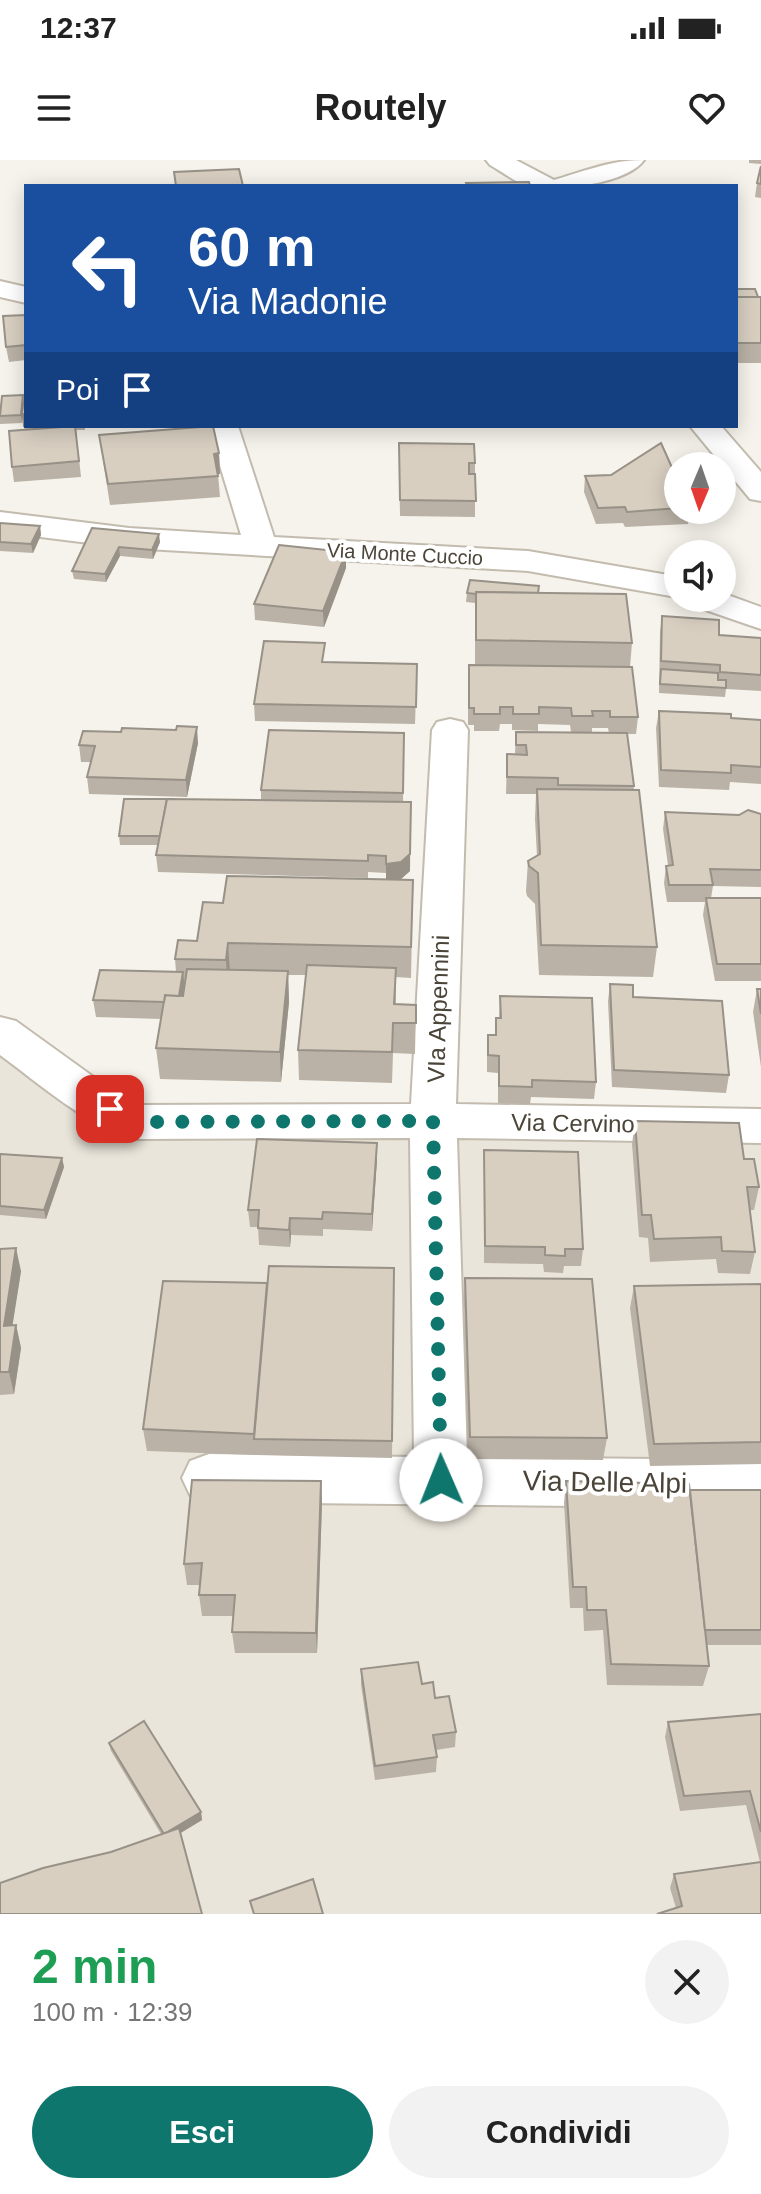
<!DOCTYPE html>
<html lang="it">
<head>
<meta charset="utf-8">
<style>
  :root { --surface:#fff; --page:#f2f2f2; --text:#222; --muted:#767676; --accent:#0f766e }
  body { margin:0; font-family:Helvetica,sans-serif; background:var(--page); color:var(--text); height:100vh; display:flex; flex-direction:column; font-size:30px; white-space:nowrap }
  * { box-sizing:border-box; margin:0 }
  p { font-size:26px; color:var(--muted) }
  .icon { flex:none; width:44px; height:44px; fill:none; stroke:currentColor; stroke-width:2; stroke-linecap:round; stroke-linejoin:round }
  .map { position:relative; height:1754px; overflow:hidden }
  .drawer { display:flex; flex-direction:column; background:var(--surface); flex:1 }
  .drawer>* { flex:none }
  .hud { position:absolute; left:24px; top:24px; width:714px; height:244px; border-radius:0px; box-shadow:0 4px 20px #0003; background:#1a4fa0; color:#fff; overflow:hidden }
  .needle { width:52px; rotate:182deg }
  .buttons { position:absolute; left:664px; top:292px; display:grid; gap:16px }
  .buttons a { display:grid; place-items:center; width:72px; height:72px; border-radius:50%; background:var(--surface); box-shadow:0 4px 20px #0003; font-size:40px }
  .pin { position:absolute; display:grid; place-items:center; width:68px; height:68px; color:#fff; margin:-34px; border-radius:16px; box-shadow:0 4px 12px #0006 }
  .me { position:absolute; width:88px; margin:-44px; rotate:359deg; stroke-linejoin:round; filter:drop-shadow(0 0 6px #0008) }
  .turn { display:flex; align-items:center; gap:28px; height:168px; padding:0 32px; font-size:36px }
  .turn .icon { width:104px; height:104px; stroke-width:2.5 }
  .turn b { display:block; font-size:56px; line-height:68px }
  .then { display:flex; align-items:center; height:76px; padding:0 32px; background:#0003; gap:16px; font-size:30px }
  .round { display:grid; place-items:center; flex:none; width:84px; height:84px; border-radius:42px; background:var(--page) }
  .overview { display:flex; align-items:center; justify-content:space-between; height:136px; padding:0 32px }
  h1 { font-size:48px; font-weight:700; line-height:60px; color:#1e9e55 }
  .cta { display:flex; gap:16px; margin-top:auto; padding:16px 32px }
  .cta a { flex:1; height:92px; border-radius:48px; background:var(--accent); color:#fff; font-size:32px; font-weight:700; line-height:92px; text-align:center }
  .cta a+a { background:var(--page); color:var(--text) }
  .status { display:flex; justify-content:space-between; align-items:center; height:56px; padding:0 40px; background:var(--surface); direction:ltr }
  .status svg { height:22px; fill:currentColor }
  header { display:flex; justify-content:space-between; align-items:center; height:104px; padding:0 32px; background:var(--surface); font-size:36px; font-weight:700 }
  .map>svg:first-child { display:block }
</style>
</head>
<body>
<div class="status"><b>12:37</b><svg viewBox="0 0 49 12"><path d="M0 12V9h3v3zM5 12V6h3v6zM10 12V3h3v9zM15 12V0h3v12zM26 1h20v11H26zM47 4h2v5h-2z"/></svg></div>
<header><svg class="icon" aria-label="menu" viewBox="0 0 24 24"><path d="M4 6h16M4 12h16M4 18h16"/></svg>Routely<svg class="icon" aria-label="heart" viewBox="0 0 24 24"><path d="M12 20l-8-8c-3-5 5-10 8-4 3-6 11-1 8 4z"/></svg></header>
<div class="map">
<svg width="761" height="1754" viewBox="0 0 761 1754">
  <rect width="100%" height="100%" fill="#f6f3ec"/>
  <path fill="#eae5da" d="M0 872 134 962 761 966V1754H0Z"/>
  <g fill="none" stroke-linecap="round" stroke-linejoin="round">
    <defs>
      <g id="minor">
        <path d="M486 0H516L554 20C585 11 611 0 644 0 627 24 557 32 529 26 516 23 501 11 490 5Z"/>
        <path d="M0 121 26 127V143L0 137Z"/>
        <path d="M208 266H238L274 377 528 391 674 416 678 417V438H682L528 411 129 388 0 372V352L129 368 241 375Z"/>
        <path d="M690 266H721L761 312V341L750 339Z"/>
        <path d="M722 433 761 447V469L691 445 686 438H722Z"/>
        <path d="M450 559 463 562 468 570 456 944 761 949V983L457 978 467 1297 761 1300V1348L209 1342 190 1335 182 1318 190 1301 209 1294 414 1297 410 978 134 979C84 964 41 925 0 895V857L16 861 102 923 141 945 411 944 432 570 437 562Z"/>
      </g>
    </defs>
    <use href="#minor" stroke="#c2bbae" stroke-width="4"/>
    <use href="#minor" fill="#fff" fill-rule="evenodd"/>
  </g>
  <g fill="#bab2a6">
    <path d="M749 0H761V4L749 3Z"/>
    <path d="M761 6V38L755 37 757 23Z"/>
    <path d="M736 129 758 137H761V203H736Z"/>
    <path d="M26 155V200L9 202 6 187Z"/>
    <path d="M23 235 24 244 22 263 0 264V247Z"/>
    <path d="M23 254 26 266H85V270H76L81 317 14 322 12 307 25 270Z"/>
    <path d="M99 275 219 293 220 314H218L220 337 110 345Z"/>
    <path d="M399 299 475 303V357L400 356Z"/>
    <path d="M585 316 678 321V350H690L688 364 625 367 623 363 596 364 584 332Z"/>
    <path d="M0 363 40 366 41 375 33 393 0 391Z"/>
    <path d="M92 368 160 382 153 399 120 396 106 422 74 419 72 411Z"/>
    <path d="M346 408 324 467 255 460 254 444Z"/>
    <path d="M467 433H539L632 483 630 507 638 557 636 574H627L634 630 657 787 653 817 539 815 535 744 527 736 526 731 528 701 537 696 535 659 536 634H506L507 594H515L516 572 609 573 608 568H592V572H571L570 565 538 564V571L512 570V564H500L499 571H474V565H468V522L469 505H475V443L466 442Z"/>
    <path d="M662 456 719 475 761 478V531L726 529 725 537 659 533 660 472Z"/>
    <path d="M325 502 417 504 415 564 255 561 254 544Z"/>
    <path d="M659 551 731 558 761 560V624L730 622 729 630 659 627 656 568Z"/>
    <path d="M121 572 198 583 187 637 89 634 87 617 91 602H81L79 585Z"/>
    <path d="M404 573 403 642H411L410 711 401 719H395L413 720 411 818 396 817V844L416 845 415 894 393 893 392 923 299 920 298 890 306 815H288L289 842 281 922 160 919 156 888 161 859 96 857 93 840 176 812 175 799 197 781 223 743 386 719V713L368 712V718L158 712 156 695 158 685H120L119 676 175 640H261V630Z"/>
    <path d="M665 652 739 655 761 654V727L713 726 711 738H761V821H715L703 755 705 742H667L664 723 666 706 668 705 663 669Z"/>
    <path d="M610 824 729 915 726 933 612 927 608 841Z"/>
    <path d="M757 829H761V907L753 852Z"/>
    <path d="M500 836 596 922 594 939 531 937 530 944 498 943V913L487 912V892L488 875H495L496 858H499Z"/>
    <path d="M635 961 744 999 759 1027 754 1050H750L755 1092 750 1114 718 1113 716 1099 650 1102 648 1078 639 1077 632 984Z"/>
    <path d="M484 990 583 1089 581 1106H564L563 1113 544 1112 543 1104 484 1103Z"/>
    <path d="M0 994 62 998 64 1007 46 1059 0 1055Z"/>
    <path d="M377 1000 372 1071 323 1069V1076L291 1075 290 1087 259 1085 258 1067H250L248 1050Z"/>
    <path d="M0 1089 21 1111 12 1166 16 1165 21 1188 14 1234 0 1235Z"/>
    <path d="M394 1108 392 1298 256 1295 147 1291 143 1269 267 1123Z"/>
    <path d="M465 1118 607 1278 603 1300 468 1299 464 1141Z"/>
    <path d="M761 1124V1304L650 1306 630 1148 634 1126Z"/>
    <path d="M321 1321 322 1343 317 1493H235L232 1472 234 1456H202L199 1435 200 1425H187L184 1404Z"/>
    <path d="M566 1321 690 1330H761V1485H706L709 1506 703 1526 607 1525 603 1470 584 1471 583 1448H570L564 1343Z"/>
    <path d="M361 1509 422 1524 435 1538 456 1572 455 1587 436 1590 437 1597 436 1612 375 1620 361 1525Z"/>
    <path d="M761 1554V1754L676 1748 670 1728 674 1714 760 1702 746 1645 680 1651 665 1577 668 1562Z"/>
    <path d="M109 1583 201 1652 202 1660 180 1673 111 1692 161 1674 111 1591Z"/>
  </g>
  <g fill="#979187">
    <path d="M23 235 24 244 22 263 21 255Z"/>
    <path d="M219 293 220 314H215L214 294Z"/>
    <path d="M40 366 41 375 33 393 31 384Z"/>
    <path d="M159 374 160 382 153 399 152 390Z"/>
    <path d="M119 387 120 396 106 422 105 414Z"/>
    <path d="M346 392V408L324 467 323 451Z"/>
    <path d="M197 567 198 583 187 637 186 620Z"/>
    <path d="M410 694V711L401 719 386 721V704Z"/>
    <path d="M228 783 230 813 228 830 226 800Z"/>
    <path d="M288 811 289 842 281 922 280 892Z"/>
    <path d="M183 812 185 829 180 859 178 842Z"/>
    <path d="M377 983V1000L372 1071V1054Z"/>
    <path d="M62 998 64 1007 46 1059 44 1050Z"/>
    <path d="M290 1058 291 1075 290 1087 289 1070Z"/>
    <path d="M16 1088 21 1111 9 1188 4 1166Z"/>
    <path d="M16 1165 21 1188 14 1234 9 1212Z"/>
    <path d="M321 1321 322 1343 317 1493 316 1473Z"/>
    <path d="M201 1652 202 1660 166 1682 164 1674Z"/>
  </g>
  <g fill="#d8cfc1" stroke="#979187" stroke-width="2">
    <path d="M761 6V24L757 23Z"/>
    <path d="M239 9 243 26H176L174 12Z"/>
    <path d="M529 22 530 26H467L466 23Z"/>
    <path d="M736 129H755L758 137H736Z"/>
    <rect x="736" y="137" width="25" height="46"/>
    <path d="M26 155V185L6 187 3 156Z"/>
    <path d="M23 235 21 255 0 256 2 236Z"/>
    <path d="M23 254H26V266H24Z"/>
    <path d="M75 266 79 301 12 307 9 271Z"/>
    <path d="M213 266 219 293 214 294 218 316 108 324 99 275Z"/>
    <path d="M399 283 474 284 475 303H469V314H475L476 341 400 340Z"/>
    <path d="M661 283 678 321V348L627 352 625 347 598 348 585 316 611 315Z"/>
    <path d="M0 363 40 366 31 384 0 382Z"/>
    <path d="M92 368 159 374 152 390 119 387 105 414 72 411Z"/>
    <path d="M279 385 346 392 323 451 254 444Z"/>
    <path d="M470 420 539 426 538 433 476 432V434L467 433Z"/>
    <path d="M476 432 626 434 632 483 476 480Z"/>
    <path d="M662 456 719 460V475L761 478V515L720 512V505L661 501Z"/>
    <path d="M264 481 325 483 322 502 417 504 416 547 254 544Z"/>
    <path d="M469 505 632 507 638 557H610V551H592L593 556H572L571 548 539 547V554H513V547H500V554H474V548H469Z"/>
    <path d="M661 509 718 513V520H726V528L660 524Z"/>
    <path d="M659 551 731 554V558L761 560V607L731 605V613L661 610Z"/>
    <path d="M177 566 197 567 186 620 87 617 95 586 79 585 83 571 121 572 122 568 176 570Z"/>
    <path d="M269 570 404 573 403 633 261 630Z"/>
    <path d="M516 572 627 573 634 626 558 625V618L507 617V594L527 595 526 585H516Z"/>
    <path d="M537 629 639 630 657 787 541 785 538 713 529 706 528 701 540 694Z"/>
    <path d="M124 639H174H167L160 676H119Z"/>
    <path d="M167 639 411 642 410 694 401 702 386 704V696L368 695V701L156 695Z"/>
    <path d="M748 650 761 654V710L710 709 713 725H669L666 706 673 705 665 652 739 655Z"/>
    <path d="M227 716 413 720 411 787 228 783 226 800 175 799 178 780 197 781 203 742 223 743Z"/>
    <path d="M706 738H761V804H717Z"/>
    <path d="M307 805 396 808 394 844 416 845V863H393L392 892 298 890Z"/>
    <path d="M187 809 288 811 280 892 156 888 165 835 183 836Z"/>
    <path d="M100 810 183 812 179 836 165 835 164 842 93 840Z"/>
    <path d="M610 824 633 825V837L722 841 729 915 614 910Z"/>
    <path d="M757 829H761V854Z"/>
    <path d="M500 836 592 838 596 922 532 920V927L499 926V896L488 895V875H496V858H501Z"/>
    <path d="M635 961 739 963 744 999H754L759 1027H747L755 1092 722 1091 721 1077 654 1079 651 1055H642Z"/>
    <path d="M257 979 377 983 372 1054 323 1052 322 1059 290 1058 289 1070 258 1068 259 1050H248Z"/>
    <path d="M484 990 578 992 583 1089H565V1096L545 1095V1087L485 1086Z"/>
    <path d="M0 994 62 998 44 1050 0 1046Z"/>
    <path d="M16 1088 4 1166 16 1165 9 1212H0V1089Z"/>
    <path d="M269 1106 394 1108 392 1281 254 1279Z"/>
    <path d="M465 1118 592 1119 607 1278 470 1277Z"/>
    <path d="M163 1121 267 1123 254 1274 143 1269Z"/>
    <path d="M761 1124V1282L654 1284 634 1126Z"/>
    <path d="M192 1320 321 1321 316 1473 232 1472 235 1435H199L202 1403 184 1404Z"/>
    <path d="M566 1321 689 1324 709 1506 611 1504 606 1450H587L586 1427H573Z"/>
    <path d="M690 1330H761V1470H705Z"/>
    <path d="M418 1502 422 1524 433 1522 435 1538 449 1536 456 1572 433 1575 437 1597 375 1606 361 1509Z"/>
    <path d="M761 1554V1672L750 1631 684 1636 668 1562Z"/>
    <path d="M144 1561 201 1652 164 1674 109 1583Z"/>
    <path d="M179 1668 202 1754H0V1723L43 1708 111 1692Z"/>
    <path d="M761 1702V1754H657L682 1746 674 1714Z"/>
    <path d="M313 1719 323 1754H254L250 1741Z"/>
  </g>
  <g fill="none" stroke-linecap="round" stroke-linejoin="round">
    <path stroke="#0f766e" stroke-width="14" stroke-dasharray="0 25.2" d="M110 949 134 962 433 961 441 1320"/>
  </g>
  <g text-anchor="middle" dominant-baseline="central" stroke-width="8" stroke-linejoin="round" paint-order="stroke">
    <g font-size="20" fill="#4b4439" stroke="#fff">
      <text transform="translate(405 394) rotate(3)">Via Monte Cuccio</text>
    </g>
    <g font-size="24" fill="#4b4439" stroke="#fff">
      <text transform="translate(438 849) rotate(-88)">VIa Appennini</text>
      <text transform="translate(573 963) rotate(1)">Via Cervino</text>
    </g>
    <g font-size="28" fill="#4b4439" stroke="#fff">
      <text transform="translate(605 1322) rotate(1)">Via Delle Alpi</text>
    </g>
  </g>
</svg>
<div class="buttons">
<a><svg class="needle" viewBox="-14 -14 28 28"><path d="M0-13l5 13h-10z" fill="#e53935"/><path d="M0 13l5-13h-10z" fill="#767676"/></svg></a>
<a><svg class="icon" aria-label="sound" viewBox="0 0 24 24"><path d="M4 9h4l5-4v14l-5-4H4zM17 9q2 3 0 6"/></svg></a>
</div>
<div class="pin" style="left:110px;top:949px;background:#d93025"><svg class="icon" aria-label="arrive" viewBox="0 0 24 24"><path d="M6 21V4h12l-3 4 3 4H6"/></svg></div>
<svg class="me" style="left:441px;top:1320px" viewBox="-20 -20 40 40"><circle r="19" fill="#fff"/><path d="M0-13L10 11 0 6-10 11z" fill="#0f766e"/></svg>
<div class="hud">
<div class="turn"><svg class="icon" aria-label="left" viewBox="0 0 24 24"><path d="M17 20v-9H6M10 6l-5 5 5 5"/></svg><div><b>60 m</b>Via Madonie</div></div>
<div class="then">Poi<svg class="icon" aria-label="arrive" viewBox="0 0 24 24"><path d="M6 21V4h12l-3 4 3 4H6"/></svg></div>
</div>
</div>
<section class="drawer">
<div class="overview"><div><h1>2 min</h1><p>100 m · 12:39</p></div><a class="round"><svg class="icon" aria-label="close" viewBox="0 0 24 24"><path d="M6 6l12 12M18 6L6 18"/></svg></a></div>
<div class="cta"><a>Esci</a><a>Condividi</a></div>
</section>
</body>
</html>
